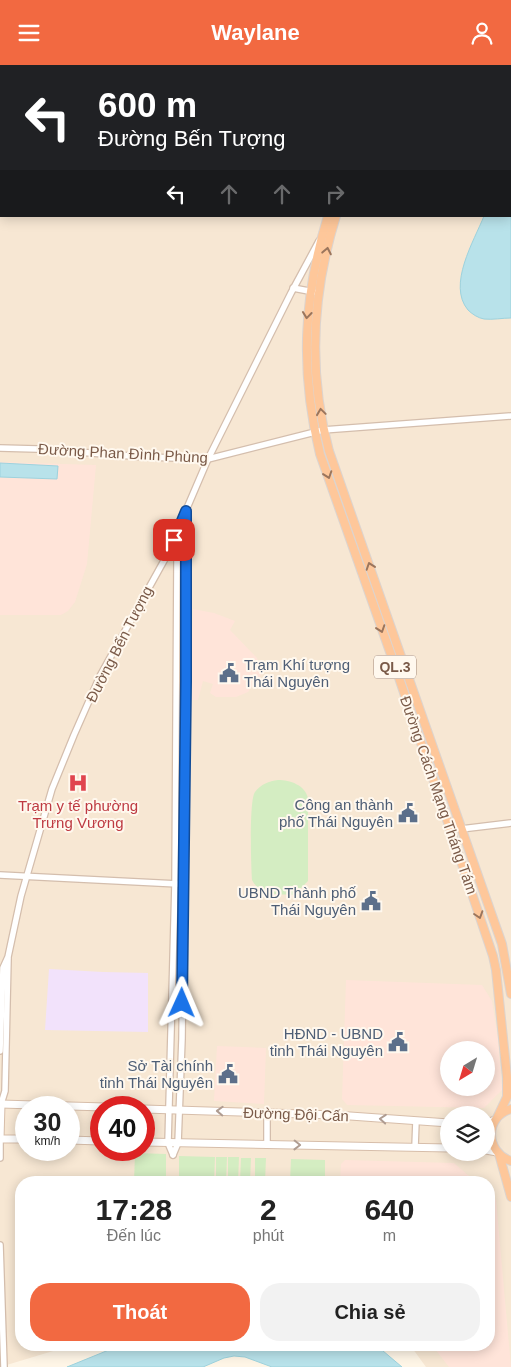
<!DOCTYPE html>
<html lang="vi">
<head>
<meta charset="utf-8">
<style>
  :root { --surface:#fff; --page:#f2f2f2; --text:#222; --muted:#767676; --accent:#f26941 }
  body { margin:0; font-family:Arial,sans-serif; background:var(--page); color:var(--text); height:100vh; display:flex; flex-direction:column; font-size:19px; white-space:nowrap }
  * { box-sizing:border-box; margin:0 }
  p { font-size:16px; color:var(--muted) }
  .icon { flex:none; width:28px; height:28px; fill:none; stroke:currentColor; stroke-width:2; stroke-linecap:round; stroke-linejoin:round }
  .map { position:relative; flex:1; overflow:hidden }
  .side { position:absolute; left:15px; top:1111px; width:480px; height:175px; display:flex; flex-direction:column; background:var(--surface); border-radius:20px; box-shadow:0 2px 12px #0003 }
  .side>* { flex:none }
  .hud { position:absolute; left:0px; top:0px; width:511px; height:152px; box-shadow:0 2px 12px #0003; background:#202124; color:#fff; overflow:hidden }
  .needle { width:32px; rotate:218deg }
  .tools { position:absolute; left:440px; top:976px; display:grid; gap:10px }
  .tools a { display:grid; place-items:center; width:55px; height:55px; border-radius:50%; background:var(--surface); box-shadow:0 2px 12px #0003; font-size:25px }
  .speed { position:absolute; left:15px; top:1031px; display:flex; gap:10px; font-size:25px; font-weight:700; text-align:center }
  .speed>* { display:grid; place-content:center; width:65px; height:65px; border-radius:50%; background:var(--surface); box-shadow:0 2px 12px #0003; line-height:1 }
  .speed small { font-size:12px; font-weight:400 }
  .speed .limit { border:8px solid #d22; background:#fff; color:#111 }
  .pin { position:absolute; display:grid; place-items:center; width:42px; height:42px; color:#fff; margin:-21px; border-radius:10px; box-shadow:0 2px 8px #0006 }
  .me { position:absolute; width:55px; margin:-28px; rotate:1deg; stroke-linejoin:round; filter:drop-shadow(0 0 4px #0008) }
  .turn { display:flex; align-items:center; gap:18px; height:105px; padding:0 15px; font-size:22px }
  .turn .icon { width:65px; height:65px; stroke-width:2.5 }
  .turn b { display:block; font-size:35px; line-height:42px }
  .lanes { display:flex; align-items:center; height:48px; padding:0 15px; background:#0003; justify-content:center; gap:25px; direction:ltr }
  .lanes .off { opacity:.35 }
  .eta { display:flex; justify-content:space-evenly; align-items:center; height:85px; text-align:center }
  .eta b { font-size:30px; font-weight:700; line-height:35px }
  .cta { display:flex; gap:10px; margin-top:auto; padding:10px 15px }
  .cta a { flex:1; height:58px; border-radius:20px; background:var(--accent); color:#fff; font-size:20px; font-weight:700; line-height:58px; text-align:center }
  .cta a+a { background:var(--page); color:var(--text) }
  header { display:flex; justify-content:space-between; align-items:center; height:65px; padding:0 15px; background:var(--accent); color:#fff; font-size:22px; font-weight:700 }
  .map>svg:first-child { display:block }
</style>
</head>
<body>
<header><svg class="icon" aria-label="menu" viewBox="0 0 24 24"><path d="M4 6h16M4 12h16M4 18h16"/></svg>Waylane<svg class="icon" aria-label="person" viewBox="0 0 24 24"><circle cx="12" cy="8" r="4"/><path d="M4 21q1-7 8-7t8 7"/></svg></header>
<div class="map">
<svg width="511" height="1302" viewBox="0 0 511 1302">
  <rect width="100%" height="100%" fill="#fef5e6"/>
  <path fill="#f7e7d3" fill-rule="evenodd" d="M23 0H511V1302H426L410 1280H489V1118H21V1280H73L0 1302V106H1V151H510V1ZM449 985H486V1022H449ZM26 1042H69V1085H26ZM101 1042H144V1085H101ZM449 1050H486V1088H449Z"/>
  <g fill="#ffe4d9" fill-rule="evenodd">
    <path d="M0 397 96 400 87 499 75 537 68 546 61 550H0Z"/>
    <path d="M193 544 214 548 235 556 230 565 257 593 261 602V610L248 627 236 632H216L210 628 213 619 203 616 198 635H190Z"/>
    <path d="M346 915 482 920 492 936 498 975 502 1025 484 1043 347 1040 342 1034ZM449 985H486V1022H449Z"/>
    <path d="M217 981 266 983 264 1039 214 1036Z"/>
    <path d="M345 1095 454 1098 476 1117H340L341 1099Z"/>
    <path d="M489 1129 496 1135 511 1302H449L432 1280H489Z"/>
  </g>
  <path fill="#f2e2fb" d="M49 904 103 907 148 908V967L45 965Z"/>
  <g fill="#d4edc2">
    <path d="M278 715C290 715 305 720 308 733V816L294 830C278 829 261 832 252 815 251 801 249 735 255 727 261 719 269 716 278 715Z"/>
    <path d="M135 1088 166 1089V1117H134Z"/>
    <path d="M179 1091 215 1092 214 1117H179Z"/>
    <path d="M216 1092H227L226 1117H216Z"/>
    <path d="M228 1092H239L238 1117H228Z"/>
    <path d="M241 1093H251L250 1117H240Z"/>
    <path d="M255 1093H266L265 1117H255Z"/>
    <path d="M291 1094 325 1095V1117H290Z"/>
  </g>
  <g fill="#b8e2ea" stroke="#9dd2dd">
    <path d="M511 107V253C502 253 493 255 484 254 478 253 472 249 468 245 447 220 474 176 484 151H510Z"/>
    <path d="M0 398 58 401 57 414 0 412Z"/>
    <path d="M121 1280H376L402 1302H272L245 1292 234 1291 224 1293 203 1302H67Z"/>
  </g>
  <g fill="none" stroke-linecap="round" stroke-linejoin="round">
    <defs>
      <g id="tertiary">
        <path d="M293 223 314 227"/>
        <path d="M0 383 37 384 145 392 208 394 323 365 511 351"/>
        <path d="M461 764 511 758"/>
        <path d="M0 810 178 819"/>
        <path d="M0 986 3 903 8 892 21 831 52 724 74 670 100 611 166 492 208 394 291 228 319 176"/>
        <path d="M1 1039 5 1026 8 894"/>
        <path d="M267 1079V1048"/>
        <path d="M415 1082 416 1056"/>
        <path d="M173 1090 178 1078 182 974 186 643V451"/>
        <path d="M173 1090 168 1078 175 819 177 494 178 468"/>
        <path d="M0 1093V1074"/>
        <path d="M0 1180 4 1302"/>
      </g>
      <g id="secondary">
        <path d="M0 1039 105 1042"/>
        <path d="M1 1039 0 1074H26"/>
        <path d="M144 1044 336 1050 449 1058"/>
        <path d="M486 1058 495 1055"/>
        <path d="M69 1075 101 1076"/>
        <path d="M144 1077 449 1083"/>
        <path d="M486 1085 497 1087"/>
      </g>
      <g id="trunk">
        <path d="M395 1V0"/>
        <path d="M403 1 404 0"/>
        <path d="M328 151C303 232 300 307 320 389L395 601 493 891 496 905 507 1012V1032L498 1051"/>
        <path d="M336 151C312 228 308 308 329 386L502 879 511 929"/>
        <path d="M511 1044C484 1052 485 1087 511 1096"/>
        <path d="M499 1089 511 1132"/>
      </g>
    </defs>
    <use href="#tertiary" stroke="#d4bead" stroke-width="8"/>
    <use href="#secondary" stroke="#d7beaa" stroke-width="9"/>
    <use href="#trunk" stroke="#dcd4cf" stroke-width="10"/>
    <use href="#tertiary" stroke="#fff" stroke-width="5.5"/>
    <use href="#secondary" stroke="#fff" stroke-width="7"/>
    <use href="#trunk" stroke="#fec79a" stroke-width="8"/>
  </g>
  <defs><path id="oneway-chevron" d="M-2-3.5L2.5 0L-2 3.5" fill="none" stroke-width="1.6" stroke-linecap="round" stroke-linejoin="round" transform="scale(1.25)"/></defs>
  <g stroke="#9b755c">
    <use href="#oneway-chevron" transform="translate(327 186) rotate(-79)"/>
    <use href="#oneway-chevron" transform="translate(307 250) rotate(96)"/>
    <use href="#oneway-chevron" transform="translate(321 347) rotate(-98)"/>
    <use href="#oneway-chevron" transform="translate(328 410) rotate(71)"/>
    <use href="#oneway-chevron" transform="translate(370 501) rotate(-109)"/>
    <use href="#oneway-chevron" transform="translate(381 564) rotate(71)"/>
    <use href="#oneway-chevron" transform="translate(479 850) rotate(72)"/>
  </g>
  <g stroke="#af9c91">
    <use href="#oneway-chevron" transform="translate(220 1046) rotate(-178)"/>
    <use href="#oneway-chevron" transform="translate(383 1054) rotate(-176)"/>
    <use href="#oneway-chevron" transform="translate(297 1080) rotate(1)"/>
  </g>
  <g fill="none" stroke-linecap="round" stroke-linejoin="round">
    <defs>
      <path id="route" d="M174 475 186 446V616L182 938"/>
    </defs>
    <use href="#route" stroke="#114b97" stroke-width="12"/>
    <use href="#route" stroke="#1a73e8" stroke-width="9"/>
  </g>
  <defs>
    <symbol id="civic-bare" viewBox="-9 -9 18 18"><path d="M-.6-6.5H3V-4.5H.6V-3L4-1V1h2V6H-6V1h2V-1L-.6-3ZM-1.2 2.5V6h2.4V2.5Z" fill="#5c6f8a" stroke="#fff8ee" stroke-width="2.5" paint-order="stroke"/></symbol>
    <symbol id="hospital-bare" viewBox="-9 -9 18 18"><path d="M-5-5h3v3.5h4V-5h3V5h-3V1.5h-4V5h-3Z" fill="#e0444e" stroke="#fff8ee" stroke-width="2.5" paint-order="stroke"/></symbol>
  </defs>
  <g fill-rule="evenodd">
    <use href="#civic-bare" x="215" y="594" width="28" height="28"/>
    <use href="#hospital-bare" x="64" y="704" width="28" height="28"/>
    <use href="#civic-bare" x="394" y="734" width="28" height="28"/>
    <use href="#civic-bare" x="357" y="822" width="28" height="28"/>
    <use href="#civic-bare" x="384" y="963" width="28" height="28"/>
    <use href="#civic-bare" x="214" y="995" width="28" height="28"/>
  </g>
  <g text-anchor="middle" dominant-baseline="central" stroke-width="4" stroke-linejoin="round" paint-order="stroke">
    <rect fill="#fff8ee" stroke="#a2897a" stroke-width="1" x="374" y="590.5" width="42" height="23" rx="4"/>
    <g font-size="14" font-weight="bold" fill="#7a5a48">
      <text x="395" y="602">QL.3</text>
    </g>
    <g font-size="15" fill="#7a5a48" stroke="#fff8ee">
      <text transform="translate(123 388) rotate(3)">Đường Phan Đình Phùng</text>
      <text transform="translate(119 579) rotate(-63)">Đường Bến Tượng</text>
      <text transform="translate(439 730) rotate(71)">Đường Cách Mạng Tháng Tám</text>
      <text transform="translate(296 1049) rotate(2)">Đường Đội Cấn</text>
    </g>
    <g font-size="15" fill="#4e5e75" stroke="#fff8ee" text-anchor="end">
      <text x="244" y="599" text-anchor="start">Trạm Khí tượng<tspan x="244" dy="17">Thái Nguyên</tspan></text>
      <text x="393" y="739">Công an thành<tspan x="393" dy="17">phố Thái Nguyên</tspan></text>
      <text x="356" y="827">UBND Thành phố<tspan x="356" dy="17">Thái Nguyên</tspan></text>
      <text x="383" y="968">HĐND - UBND<tspan x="383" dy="17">tỉnh Thái Nguyên</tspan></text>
      <text x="213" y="1000">Sở Tài chính<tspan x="213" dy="17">tỉnh Thái Nguyên</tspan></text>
    </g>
    <g font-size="15" fill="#be3a42" stroke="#fff8ee">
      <text x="78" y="740">Trạm y tế phường<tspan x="78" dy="17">Trưng Vương</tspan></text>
    </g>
  </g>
</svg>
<div class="tools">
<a><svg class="needle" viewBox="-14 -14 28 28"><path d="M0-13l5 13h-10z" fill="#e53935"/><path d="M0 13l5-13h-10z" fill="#767676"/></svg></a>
<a><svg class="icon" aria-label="layers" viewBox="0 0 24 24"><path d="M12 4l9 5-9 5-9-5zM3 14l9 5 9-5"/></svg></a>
</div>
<div class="speed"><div>30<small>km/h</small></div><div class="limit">40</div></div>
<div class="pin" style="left:174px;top:475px;background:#d93025"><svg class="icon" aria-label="arrive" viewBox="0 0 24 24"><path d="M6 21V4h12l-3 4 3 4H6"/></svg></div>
<svg class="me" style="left:182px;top:938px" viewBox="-20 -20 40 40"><path d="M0-17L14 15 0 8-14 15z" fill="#1a73e8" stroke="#fff" stroke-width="4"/></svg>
<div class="hud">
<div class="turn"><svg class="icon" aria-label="left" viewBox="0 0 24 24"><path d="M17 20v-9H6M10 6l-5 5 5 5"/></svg><div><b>600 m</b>Đường Bến Tượng</div></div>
<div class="lanes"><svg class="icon" aria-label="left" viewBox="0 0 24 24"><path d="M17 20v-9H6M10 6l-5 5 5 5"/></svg><svg class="icon off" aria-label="ahead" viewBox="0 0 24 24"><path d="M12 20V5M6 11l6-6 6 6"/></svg><svg class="icon off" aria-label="ahead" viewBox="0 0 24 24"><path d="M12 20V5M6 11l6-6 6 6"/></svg><svg class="icon off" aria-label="right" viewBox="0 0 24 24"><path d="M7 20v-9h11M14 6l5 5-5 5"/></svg></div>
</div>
<section class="side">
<div class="eta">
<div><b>17:28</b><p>Đến lúc</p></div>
<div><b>2</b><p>phút</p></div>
<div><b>640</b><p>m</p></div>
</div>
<div class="cta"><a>Thoát</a><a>Chia sẻ</a></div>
</section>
</div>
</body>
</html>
